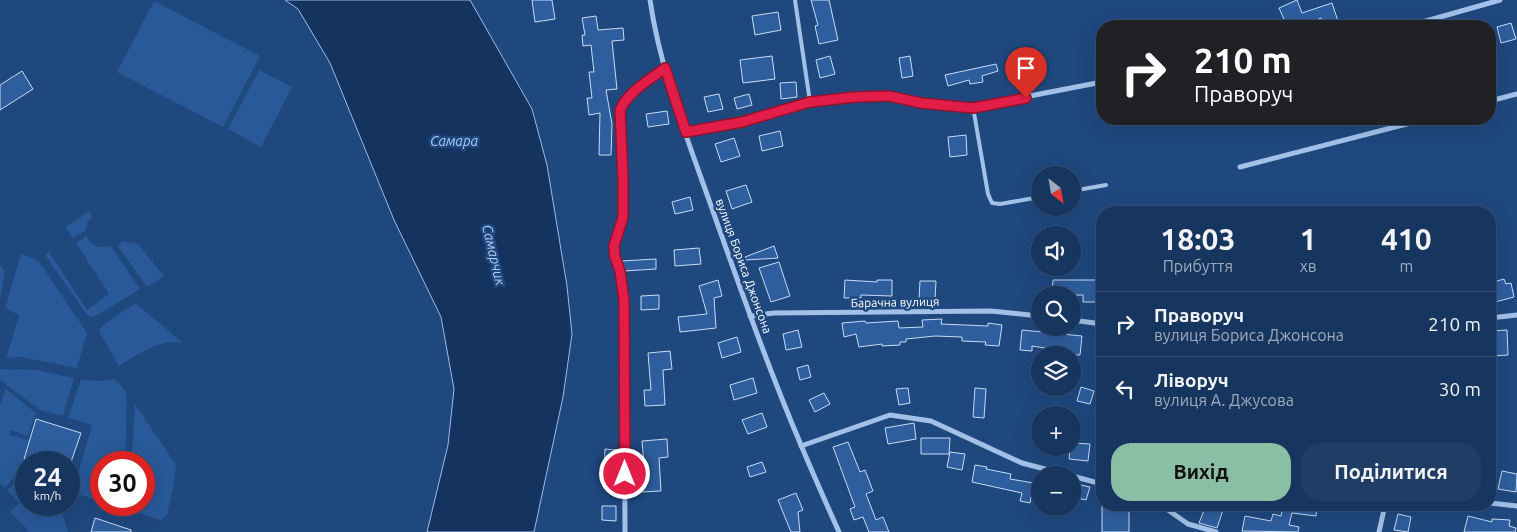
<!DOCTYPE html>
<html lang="uk">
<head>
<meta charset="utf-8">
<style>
  :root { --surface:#17365f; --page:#203e65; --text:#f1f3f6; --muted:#9eabbd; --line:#365074; --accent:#8abfa5 }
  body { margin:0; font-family:Ubuntu,sans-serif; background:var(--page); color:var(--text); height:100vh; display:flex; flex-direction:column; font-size:19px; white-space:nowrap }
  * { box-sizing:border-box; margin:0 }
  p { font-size:16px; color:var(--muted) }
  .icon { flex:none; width:28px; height:28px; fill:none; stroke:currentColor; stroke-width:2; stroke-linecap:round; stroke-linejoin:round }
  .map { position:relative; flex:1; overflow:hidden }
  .panel { position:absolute; left:1096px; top:206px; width:400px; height:305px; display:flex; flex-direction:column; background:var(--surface); border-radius:20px; box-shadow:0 5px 20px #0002,0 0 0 1px var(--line) }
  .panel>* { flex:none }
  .hud { position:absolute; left:1096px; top:20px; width:400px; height:105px; border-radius:20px; box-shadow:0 5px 20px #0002,0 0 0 1px var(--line); background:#202124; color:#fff; overflow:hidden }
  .needle { width:32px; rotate:149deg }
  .buttons { position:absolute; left:1031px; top:166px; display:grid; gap:10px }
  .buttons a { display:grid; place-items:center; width:50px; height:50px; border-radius:50%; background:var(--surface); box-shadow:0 5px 20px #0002,0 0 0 1px var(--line); font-size:25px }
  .speed { position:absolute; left:15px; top:451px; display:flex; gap:10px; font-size:25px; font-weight:700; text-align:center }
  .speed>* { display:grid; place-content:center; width:65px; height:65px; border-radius:50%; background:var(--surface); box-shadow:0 5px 20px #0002,0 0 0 1px var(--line); line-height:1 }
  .speed small { font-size:12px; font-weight:400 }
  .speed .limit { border:8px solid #d22; background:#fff; color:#111 }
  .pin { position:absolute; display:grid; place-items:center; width:42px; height:42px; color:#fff; margin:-51px -21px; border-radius:50% 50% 50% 0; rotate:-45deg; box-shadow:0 0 5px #0007 }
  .pin .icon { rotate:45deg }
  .me { position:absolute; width:55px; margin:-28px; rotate:0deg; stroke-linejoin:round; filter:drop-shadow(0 0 4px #0008) }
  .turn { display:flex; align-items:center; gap:18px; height:105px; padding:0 15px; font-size:22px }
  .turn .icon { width:65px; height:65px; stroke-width:2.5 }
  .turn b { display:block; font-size:35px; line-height:42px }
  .eta { display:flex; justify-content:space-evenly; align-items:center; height:85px; text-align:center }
  .eta b { font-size:30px; font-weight:700; line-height:35px }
  .action { display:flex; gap:10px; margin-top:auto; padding:10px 15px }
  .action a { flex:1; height:58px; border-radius:20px; background:var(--accent); color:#111; font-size:20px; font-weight:700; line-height:58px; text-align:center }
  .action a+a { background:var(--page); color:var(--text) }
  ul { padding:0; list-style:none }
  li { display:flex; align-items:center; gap:15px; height:65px; padding:0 15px; border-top:1px solid var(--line) }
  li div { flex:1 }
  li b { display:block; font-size:19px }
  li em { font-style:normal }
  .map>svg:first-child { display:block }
</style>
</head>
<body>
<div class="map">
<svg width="1517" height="532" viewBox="0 0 1517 532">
  <rect width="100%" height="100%" fill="#1f487f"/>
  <g fill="#295998">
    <path d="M154 1 260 56 223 127 117 72Z"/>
    <path d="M259 70 292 87 261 147 228 129Z"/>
    <path d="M90 211 92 217 88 221 85 231 73 238 65 227Z"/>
    <path d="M87 236C92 248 100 248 111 246L140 289 94 317 87 315 45 255 49 252 87 310 109 294 76 243Z"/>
    <path d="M123 241 138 244 164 276 147 287 118 246Z"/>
    <path d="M21 254 33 258 40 263 87 333 77 368 21 357 6 358 19 315 5 308Z"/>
    <path d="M0 265 5 271 0 299Z"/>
    <path d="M135 303 183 343C160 338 138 355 119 366L99 331 102 326Z"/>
    <path d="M0 369 36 370 74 378 63 416 40 410 0 380Z"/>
    <path d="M114 379 120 384 127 394 125 462H101V502L79 494 75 485 92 425 68 418 81 380 101 381Z"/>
    <path d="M5 389 36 413 28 436 11 430 10 435 29 440 21 469 5 488 0 483V406Z"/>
    <path d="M135 404 176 465 173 488 167 515 161 520 129 510V505H144V462H131Z"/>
    <path d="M26 472V505H60L68 532H30L10 512 19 503 7 490Z"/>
  </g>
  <path fill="#15335f" stroke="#97bcea" d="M285 0H470L532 109 547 165 567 286 572 334 563 397 534 532H427L448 445 454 389 441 317 394 220 330 63 298 9Z"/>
  <g fill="#2e5e9d" stroke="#c7dcf6">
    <path d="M532 0H552L555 19 535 22Z"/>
    <path d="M811 0H829L838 40 819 44 815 26 818 25Z"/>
    <path d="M1297 0 1302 13 1332 3 1338 21 1324 26 1321 18 1303 26H1287L1279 8Z"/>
    <path d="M778 12 781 30 755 35 752 16Z"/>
    <path d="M596 16 598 30 623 28 624 40 612 41 617 89 606 90 612 124 611 155H599L600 113 589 115 587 98H592L589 72H594L591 45 583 46 582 35H585L582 18Z"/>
    <path d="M1511 23 1516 39 1501 43 1497 27Z"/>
    <path d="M772 56 775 79 743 83 740 60Z"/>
    <path d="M830 56 835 74 820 78 816 60Z"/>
    <path d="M910 56 913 76 902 78 899 58Z"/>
    <path d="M996 64 998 71 982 76 983 82 970 84 969 80 948 86 945 75Z"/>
    <path d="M22 71 33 89 0 110V85Z"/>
    <path d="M796 82 797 97 781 99 780 83Z"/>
    <path d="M719 94 723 109 708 112 704 97Z"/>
    <path d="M749 94 752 105 737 109 734 98Z"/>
    <path d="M667 111 669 124 648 127 646 114Z"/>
    <path d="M780 131 783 146 762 151 759 136Z"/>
    <path d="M966 135 967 155 950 157 948 137Z"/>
    <path d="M734 138 740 156 721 162 715 144Z"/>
    <path d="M746 185 752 202 732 209 726 191Z"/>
    <path d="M690 197 693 210 675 214 672 202Z"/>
    <path d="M774 246 778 258 745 260V257Z"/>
    <path d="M699 248 701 264 675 266 674 250Z"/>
    <path d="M656 259V269L624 271 621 261Z"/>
    <path d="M779 262 790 296 771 302 759 268Z"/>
    <path d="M1504 279 1506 284 1511 283 1514 297 1495 302 1490 283Z"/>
    <path d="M718 280 722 296 714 298 716 328 680 332 678 317 707 314 699 286Z"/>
    <path d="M845 280 877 282V280H892V296L861 295V298H844Z"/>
    <path d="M1053 280H1097L1096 302H1083V295H1052Z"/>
    <path d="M920 281H936L935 300 919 299Z"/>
    <path d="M659 295V309L641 310V296Z"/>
    <path d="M942 319 941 324 988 326V323L1002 325 999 346 985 345 986 342 962 341V337L935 336 906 339V342H900V345L882 346V344L859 347 856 334 844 337 842 323 865 321 866 323 898 321 899 328 923 327 922 320Z"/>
    <path d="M798 330 802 347 786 350 783 334Z"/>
    <path d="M1022 330 1082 336 1080 355H1062L1063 351 1032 346V351L1020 350Z"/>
    <path d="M1507 330 1508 355 1490 356V331Z"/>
    <path d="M737 337 741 352 722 358 718 343Z"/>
    <path d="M670 351 672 369 663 370 665 405 645 406 644 390H651L648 353Z"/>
    <path d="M808 365 811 377 800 380 797 368Z"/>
    <path d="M753 378 757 393 734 400 730 385Z"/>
    <path d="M1081 387 1094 391 1090 404 1077 401Z"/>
    <path d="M908 388 910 403 899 405 896 389Z"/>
    <path d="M975 388 986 389 984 418 973 417Z"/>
    <path d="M824 393 830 404 815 412 809 400Z"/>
    <path d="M762 413 767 427 748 434 742 420Z"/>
    <path d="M36 419 81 433 71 462H35L24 459Z"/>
    <path d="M914 423 916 439 888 444 885 428Z"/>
    <path d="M921 438H950L949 454H921Z"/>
    <path d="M667 439 668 457 659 458 661 491 642 492 641 475H645L642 441Z"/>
    <path d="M848 442 860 472 865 470 873 491 866 494 876 520 883 517 889 532H869L863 517 854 520 850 509 855 507 833 447Z"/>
    <path d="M1072 443 1090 444 1088 461 1069 459 1070 448H1072Z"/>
    <path d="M605 449 616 450 614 471H604Z"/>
    <path d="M950 452 965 454 962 470 947 467Z"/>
    <path d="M762 462 766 472 750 477 747 467Z"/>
    <path d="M975 465 987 467 986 469 1011 474 1010 479 1034 483 1030 503 1020 501 1022 493 972 482Z"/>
    <path d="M1502 471 1517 474 1516 492 1498 489Z"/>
    <path d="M1072 483 1090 487 1086 500 1072 497Z"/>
    <path d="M796 493 803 510 798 512 800 532H791L778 500Z"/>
    <rect x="1102" y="505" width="27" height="27"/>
    <path d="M1206 505H1218L1224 507 1217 528 1199 523Z"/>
    <path d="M1283 505H1317L1316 516 1292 513 1289 525 1299 527 1298 532 1242 531 1245 516 1271 521 1273 514 1281 516Z"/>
    <path d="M602 506H616V521L602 520Z"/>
    <path d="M1398 514 1411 517 1408 532 1394 530Z"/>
    <path d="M1468 516 1492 522V519L1510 520 1509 526 1516 528 1515 532H1464Z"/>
    <path d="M95 518 131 530V532H91Z"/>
  </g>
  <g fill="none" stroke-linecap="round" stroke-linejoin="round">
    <g stroke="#a3c1e8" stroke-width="4">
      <path d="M795 0 810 102"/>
      <path d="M973 107 988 194 992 203 1000 204 1040 197"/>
      <path d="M1072 191 1106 185"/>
    </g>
    <g stroke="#a3c1e8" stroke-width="5">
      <path d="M650 0C660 69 686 135 709 200 738 282 767 365 801 445 813 474 826 503 839 532"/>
      <path d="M1398 26 1426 21 1500 0"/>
      <path d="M1490 101 1517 94"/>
      <path d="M686 132 742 122 810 102 855 97 889 96 921 103 973 107 1102 82"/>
      <path d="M1240 167 1426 119"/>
      <path d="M750 316 774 313 991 311 1040 316"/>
      <path d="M1490 318 1517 315"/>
      <path d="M1072 320 1102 324"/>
      <path d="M801 446 890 415 931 421 1022 463 1068 475"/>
      <path d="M1072 476 1102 484"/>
      <path d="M1490 503 1517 506"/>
      <path d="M1161 505 1188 524 1216 532"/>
      <path d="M625 532 624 300 620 271 615 257 614 246 623 217V178L620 110C628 92 649 80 665 68"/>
      <path d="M1379 532 1385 505"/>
    </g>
  </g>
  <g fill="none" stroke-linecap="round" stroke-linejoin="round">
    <defs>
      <path id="route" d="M625 474 624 300 620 271 615 257 614 246 623 217V178L620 110C628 92 649 80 665 68L686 132 742 122 810 102 855 97 889 96 921 103 973 108 1026 98"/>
    </defs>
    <use href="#route" stroke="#92132f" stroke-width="12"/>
    <use href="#route" stroke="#e11d48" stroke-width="9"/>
  </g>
  <g text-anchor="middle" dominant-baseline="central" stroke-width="5" stroke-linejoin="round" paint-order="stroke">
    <g font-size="12" fill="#fff" stroke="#1f487f">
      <text transform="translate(744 266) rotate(70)">вулиця Бориса Джонсона</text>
      <text transform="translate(895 302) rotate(-1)">Барачна вулиця</text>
    </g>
    <g font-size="14" font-style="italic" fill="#afcbf0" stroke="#1f487f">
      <text x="454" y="141">Самара</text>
      <text transform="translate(494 255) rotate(77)">Самарчик</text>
    </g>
  </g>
</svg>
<div class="buttons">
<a><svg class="needle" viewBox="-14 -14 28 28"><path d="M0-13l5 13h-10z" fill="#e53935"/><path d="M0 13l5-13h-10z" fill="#9eabbd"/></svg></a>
<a><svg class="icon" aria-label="sound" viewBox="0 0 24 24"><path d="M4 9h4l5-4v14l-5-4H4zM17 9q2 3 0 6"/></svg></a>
<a><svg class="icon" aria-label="search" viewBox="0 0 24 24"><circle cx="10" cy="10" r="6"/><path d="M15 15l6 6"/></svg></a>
<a><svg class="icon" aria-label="layers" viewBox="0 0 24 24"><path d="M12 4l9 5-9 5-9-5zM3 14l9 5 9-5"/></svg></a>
<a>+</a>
<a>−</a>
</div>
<div class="speed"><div>24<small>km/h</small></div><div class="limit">30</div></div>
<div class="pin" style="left:1026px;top:98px;background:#d93025"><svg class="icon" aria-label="arrive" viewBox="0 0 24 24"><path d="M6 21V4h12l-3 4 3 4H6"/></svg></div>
<svg class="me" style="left:625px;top:474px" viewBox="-20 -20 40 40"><circle r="17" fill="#e11d48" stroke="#fff" stroke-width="3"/><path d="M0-11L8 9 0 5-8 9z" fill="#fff"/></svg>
<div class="hud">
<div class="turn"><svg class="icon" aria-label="right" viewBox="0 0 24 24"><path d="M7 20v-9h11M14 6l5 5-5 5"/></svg><div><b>210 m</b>Праворуч</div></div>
</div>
<section class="panel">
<div class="eta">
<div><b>18:03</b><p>Прибуття</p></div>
<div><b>1</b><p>хв</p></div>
<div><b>410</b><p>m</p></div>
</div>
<ul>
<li><svg class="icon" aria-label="right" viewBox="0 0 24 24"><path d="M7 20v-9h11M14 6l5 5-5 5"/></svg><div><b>Праворуч</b><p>вулиця Бориса Джонсона</p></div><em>210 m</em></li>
<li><svg class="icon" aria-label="left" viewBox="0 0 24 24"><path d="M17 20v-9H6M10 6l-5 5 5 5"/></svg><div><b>Ліворуч</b><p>вулиця А. Джусова</p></div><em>30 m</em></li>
</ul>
<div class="action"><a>Вихід</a><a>Поділитися</a></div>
</section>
</div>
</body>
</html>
